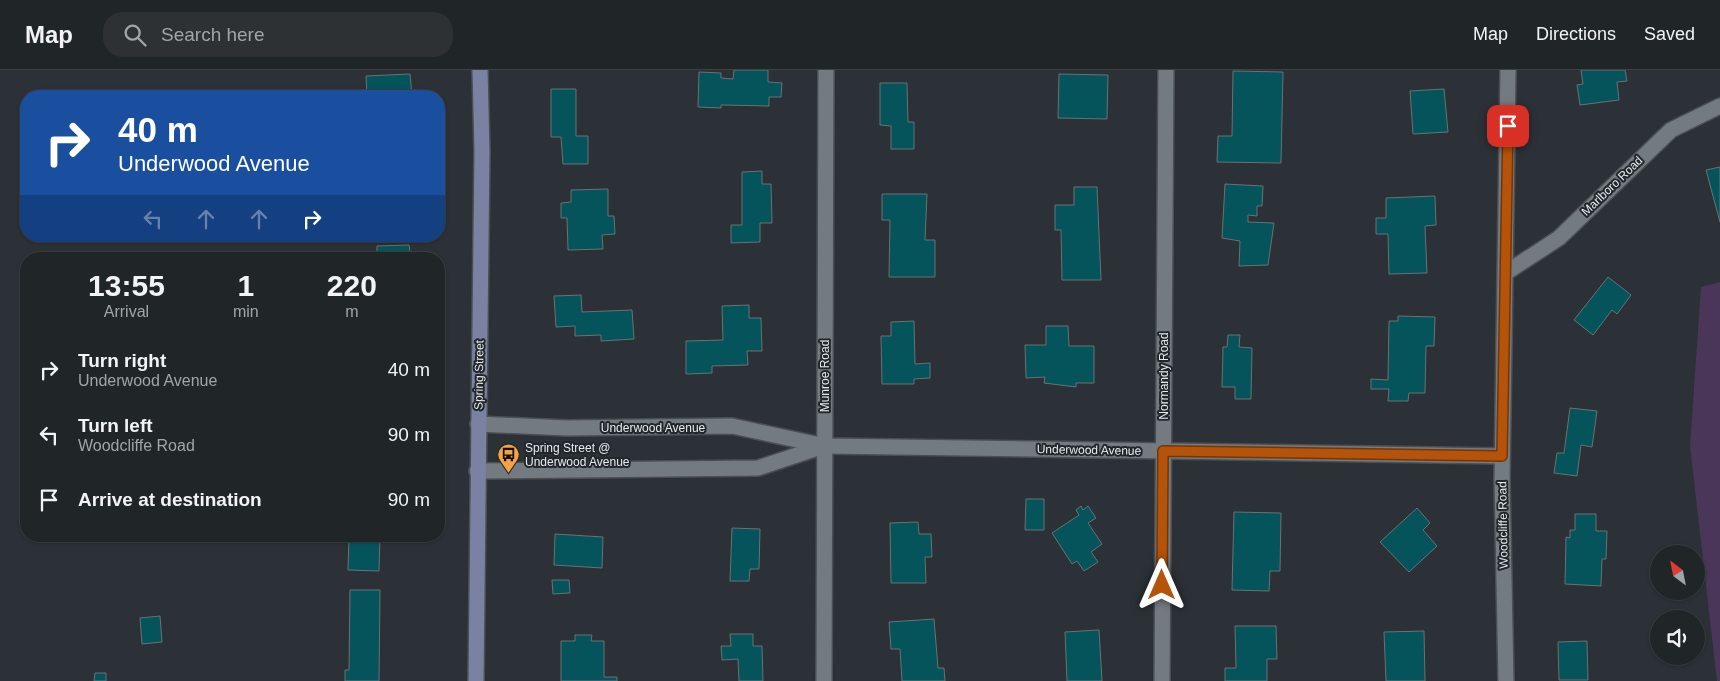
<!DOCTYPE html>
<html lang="en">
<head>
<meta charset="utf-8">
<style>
  :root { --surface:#202528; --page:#2d3134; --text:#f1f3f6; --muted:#a2a5a8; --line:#3d4245 }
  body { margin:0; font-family:Arial,sans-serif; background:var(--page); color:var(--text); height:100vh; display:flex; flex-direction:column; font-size:19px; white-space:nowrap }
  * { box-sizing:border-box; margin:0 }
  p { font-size:16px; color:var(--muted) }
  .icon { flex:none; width:28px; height:28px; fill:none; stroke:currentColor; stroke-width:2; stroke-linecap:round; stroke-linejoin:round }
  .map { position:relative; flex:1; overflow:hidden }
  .panel { position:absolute; left:20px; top:182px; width:425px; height:290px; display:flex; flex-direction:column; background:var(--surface); border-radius:20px; box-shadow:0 1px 4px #0004,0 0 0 1px var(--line) }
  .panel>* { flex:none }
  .hud { position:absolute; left:20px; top:20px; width:425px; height:152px; border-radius:20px; box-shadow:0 1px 4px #0004,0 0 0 1px var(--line); background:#1a4fa0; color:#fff; overflow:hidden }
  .needle { width:32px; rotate:328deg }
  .controls { position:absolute; left:1650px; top:475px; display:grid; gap:10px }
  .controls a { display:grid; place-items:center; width:55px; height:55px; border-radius:50%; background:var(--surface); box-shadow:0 1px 4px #0004,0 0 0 1px var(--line); font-size:25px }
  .pin { position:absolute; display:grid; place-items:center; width:42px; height:42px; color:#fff; margin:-21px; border-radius:10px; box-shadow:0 2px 8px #0006 }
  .me { position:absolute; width:55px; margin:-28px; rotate:0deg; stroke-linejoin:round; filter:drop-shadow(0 0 4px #0008) }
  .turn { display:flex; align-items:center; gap:18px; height:105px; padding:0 15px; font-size:22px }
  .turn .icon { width:65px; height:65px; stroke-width:2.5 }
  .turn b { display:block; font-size:35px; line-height:42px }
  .lanes { display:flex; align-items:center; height:48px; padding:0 15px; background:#0003; justify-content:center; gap:25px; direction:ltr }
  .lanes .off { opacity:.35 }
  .eta { display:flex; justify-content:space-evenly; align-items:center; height:85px; text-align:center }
  .eta b { font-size:30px; font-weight:800; line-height:35px }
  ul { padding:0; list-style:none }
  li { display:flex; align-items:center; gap:15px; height:65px; padding:0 15px }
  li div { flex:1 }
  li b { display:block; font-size:19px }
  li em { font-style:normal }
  header { display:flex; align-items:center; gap:30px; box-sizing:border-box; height:70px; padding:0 25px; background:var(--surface); border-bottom:1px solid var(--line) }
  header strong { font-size:24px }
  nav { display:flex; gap:28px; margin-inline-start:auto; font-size:18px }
  .search { width:350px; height:45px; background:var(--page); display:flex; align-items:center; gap:12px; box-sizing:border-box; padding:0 18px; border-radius:20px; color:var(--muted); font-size:19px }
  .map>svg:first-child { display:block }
</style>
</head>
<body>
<header>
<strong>Map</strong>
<div class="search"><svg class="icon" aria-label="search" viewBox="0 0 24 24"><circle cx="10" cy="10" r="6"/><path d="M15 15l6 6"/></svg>Search here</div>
<nav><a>Map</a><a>Directions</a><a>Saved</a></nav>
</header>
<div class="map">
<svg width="1720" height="611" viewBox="0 0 1720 611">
  <rect width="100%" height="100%" fill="#2b3136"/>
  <path fill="#4a3658" d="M1720 212V611H1717L1690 376 1701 217Z"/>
  <g fill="#05545c" stroke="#697273">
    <path d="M734 0H768V12L782 13 781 27H769V36L721 35V38L698 37 699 2 721 3V8L733 9Z"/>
    <path d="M1581 0H1625L1627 11 1617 12 1619 30 1580 35 1577 15 1583 14Z"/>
    <path d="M1233 1 1283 2 1281 93 1217 92 1218 66H1232Z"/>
    <path d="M410 4 412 26H367L366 6Z"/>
    <path d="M1059 4 1108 5 1107 49 1058 48Z"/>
    <path d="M880 13H907L908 52H914V79H891V56L880 55Z"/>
    <path d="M551 19H576V66H588V94H563L561 67H551Z"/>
    <path d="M1444 19 1448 62 1413 64 1410 21Z"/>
    <path d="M1720 97V152L1706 100Z"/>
    <path d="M762 101V114H771L772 153H760V172L731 173V155H742V102Z"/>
    <path d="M1225 114 1263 116 1262 136H1257V146L1248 145V152L1274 153 1268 195 1239 196 1240 171 1222 168Z"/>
    <path d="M1074 117H1097L1101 210H1062L1061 160H1055V135H1074Z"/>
    <path d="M608 119V146H614L615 164 602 165 603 179 568 180 567 148H561V133L571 132V120Z"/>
    <path d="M882 124H927L925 170H935V207H889L890 150H882Z"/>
    <path d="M1435 126 1436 155 1425 156 1427 203 1389 204 1388 164H1376V148H1386V128Z"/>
    <path d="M409 175 411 189H366L377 186V176Z"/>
    <rect x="273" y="187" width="21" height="2"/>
    <path d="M1608 207 1631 225 1617 244 1612 240 1593 265 1574 250Z"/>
    <path d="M581 225 582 242 632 240 634 269 601 271V265L575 266V256L556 257 554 226Z"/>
    <path d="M749 235V248H761L762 281H747L748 295 712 296V303L686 304V271L723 270 722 236Z"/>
    <path d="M1398 246 1435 247 1434 276H1426L1425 323H1409L1408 331H1388L1389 319H1371V309L1388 310 1389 251H1398Z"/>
    <path d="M914 251 915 294 930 293V308L914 309V314H882L881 266H891V252Z"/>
    <path d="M1046 256H1068L1069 276H1094V313H1076V317L1044 313 1045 307 1026 308 1025 275H1046Z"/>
    <path d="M1228 265H1240L1239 277 1252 278 1251 329H1235V317H1222L1223 277H1227Z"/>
    <path d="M1570 338 1597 341 1592 377 1581 375 1577 406 1554 403 1557 383H1564Z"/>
    <path d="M1026 429H1044V460H1025Z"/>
    <path d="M1081 436 1083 440 1088 436 1096 448 1088 453 1102 474 1091 482 1098 492 1084 501 1077 491 1072 494 1052 463 1079 445 1076 440Z"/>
    <path d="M1417 438 1430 453 1423 460 1437 476 1409 502 1380 472Z"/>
    <path d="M1234 442 1281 443 1280 501H1270L1269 521 1232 520Z"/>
    <path d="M1575 444H1596V461H1607L1606 489H1602L1601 516 1565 514 1566 467 1570 468V460H1575Z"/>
    <path d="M918 452 919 464H931L932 487H925L926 513H891L890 453Z"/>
    <path d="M732 458 760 459 759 499H750L749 511H730Z"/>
    <path d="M555 464 603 467 602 498 554 495Z"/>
    <path d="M349 466H380L379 501 348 500Z"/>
    <path d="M552 510H569L570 523 553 524Z"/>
    <path d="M350 520H380L379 611H345V600H349Z"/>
    <path d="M160 546 162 572 142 574 140 548Z"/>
    <path d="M934 549 938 598H944L945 611H902L900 579H891L889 552Z"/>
    <path d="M1235 556H1276L1277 589H1267V611H1225V598H1236Z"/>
    <path d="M1099 560 1102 611H1067L1065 562Z"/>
    <path d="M1424 561 1425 611H1386L1384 562Z"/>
    <path d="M730 564H753V576H762L763 611H739L738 589 722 590 721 576H731Z"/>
    <path d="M575 565H592L591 571H604V607H617V611H561V571H575Z"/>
    <path d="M1587 571 1588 610H1559L1558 572Z"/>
    <path d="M95 603H106V611H94Z"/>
  </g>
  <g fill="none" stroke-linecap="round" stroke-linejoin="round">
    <defs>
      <g id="minor">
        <path d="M1507 202 1559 168 1671 60 1720 36"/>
        <path d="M478 354 566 358 732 356 825 376 1502 386"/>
        <path d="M477 401 758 398 824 376"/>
        <path d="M824 611 826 0"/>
        <path d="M1162 611 1166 0"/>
        <path d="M1506 611 1502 410 1508 0"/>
      </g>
      <path id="secondary" d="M476 611 482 81 480 0"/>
    </defs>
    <use href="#minor" stroke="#4b4f53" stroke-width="18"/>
    <use href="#secondary" stroke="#4b4f53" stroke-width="18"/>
    <use href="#minor" stroke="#747b80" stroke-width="15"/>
    <use href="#secondary" stroke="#7982a2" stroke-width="15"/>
  </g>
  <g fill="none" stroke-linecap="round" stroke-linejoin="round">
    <defs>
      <path id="route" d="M1162 515 1163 381 1502 386 1508 56"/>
    </defs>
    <use href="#route" stroke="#753606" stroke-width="12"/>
    <use href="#route" stroke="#b45309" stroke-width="9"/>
  </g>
  <defs>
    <symbol id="bus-pin" viewBox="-11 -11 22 30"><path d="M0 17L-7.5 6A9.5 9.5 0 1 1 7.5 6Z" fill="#f5a345" stroke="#22272b"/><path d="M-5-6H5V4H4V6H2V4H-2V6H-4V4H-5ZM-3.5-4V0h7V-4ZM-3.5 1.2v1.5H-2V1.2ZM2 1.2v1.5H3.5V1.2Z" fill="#111"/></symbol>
  </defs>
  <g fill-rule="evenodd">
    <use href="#bus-pin" x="496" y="372" width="25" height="34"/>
  </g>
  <g text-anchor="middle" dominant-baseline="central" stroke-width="4" stroke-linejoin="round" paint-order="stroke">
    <g font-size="12" fill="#e7eaed" stroke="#22272b">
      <text transform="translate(1612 116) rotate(-44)">Marlboro Road</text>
      <text transform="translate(479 305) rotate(-89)">Spring Street</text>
      <text transform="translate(825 306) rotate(-90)">Munroe Road</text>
      <text transform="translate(1164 306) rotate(-90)">Normandy Road</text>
      <text x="653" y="358">Underwood Avenue</text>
      <text transform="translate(1089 380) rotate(1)">Underwood Avenue</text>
      <text transform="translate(1503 455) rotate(-91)">Woodcliffe Road</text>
    </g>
    <g font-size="12" fill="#e7eaed" stroke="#22272b" text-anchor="start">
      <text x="525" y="378">Spring Street @<tspan x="525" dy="14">Underwood Avenue</tspan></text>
    </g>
  </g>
</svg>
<div class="controls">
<a><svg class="needle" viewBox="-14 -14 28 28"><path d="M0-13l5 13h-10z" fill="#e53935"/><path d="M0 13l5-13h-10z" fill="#a2a5a8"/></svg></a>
<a><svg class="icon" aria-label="sound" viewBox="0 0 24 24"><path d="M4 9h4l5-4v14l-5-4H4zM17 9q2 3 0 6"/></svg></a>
</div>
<div class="pin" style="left:1508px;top:56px;background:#d93025"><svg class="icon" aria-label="arrive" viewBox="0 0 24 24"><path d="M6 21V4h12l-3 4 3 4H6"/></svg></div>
<svg class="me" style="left:1162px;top:515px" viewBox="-20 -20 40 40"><path d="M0-17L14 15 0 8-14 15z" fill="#b45309" stroke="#fff" stroke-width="4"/></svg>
<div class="hud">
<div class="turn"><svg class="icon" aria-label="right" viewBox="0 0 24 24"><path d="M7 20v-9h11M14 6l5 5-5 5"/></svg><div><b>40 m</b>Underwood Avenue</div></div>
<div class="lanes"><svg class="icon off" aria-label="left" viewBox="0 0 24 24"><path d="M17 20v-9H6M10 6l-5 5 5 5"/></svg><svg class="icon off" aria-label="ahead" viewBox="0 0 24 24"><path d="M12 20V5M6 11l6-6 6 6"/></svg><svg class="icon off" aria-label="ahead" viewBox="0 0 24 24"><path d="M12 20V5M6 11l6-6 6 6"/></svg><svg class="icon" aria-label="right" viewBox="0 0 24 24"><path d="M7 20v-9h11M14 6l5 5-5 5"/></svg></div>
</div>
<section class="panel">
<div class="eta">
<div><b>13:55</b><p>Arrival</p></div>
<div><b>1</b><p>min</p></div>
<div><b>220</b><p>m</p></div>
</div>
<ul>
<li><svg class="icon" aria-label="right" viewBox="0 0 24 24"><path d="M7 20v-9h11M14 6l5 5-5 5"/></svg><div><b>Turn right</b><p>Underwood Avenue</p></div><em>40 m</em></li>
<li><svg class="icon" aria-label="left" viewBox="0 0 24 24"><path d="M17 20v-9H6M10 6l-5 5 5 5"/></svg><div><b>Turn left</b><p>Woodcliffe Road</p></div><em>90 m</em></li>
<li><svg class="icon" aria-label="arrive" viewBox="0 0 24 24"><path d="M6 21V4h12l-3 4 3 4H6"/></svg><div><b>Arrive at destination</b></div><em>90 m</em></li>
</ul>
</section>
</div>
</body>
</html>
